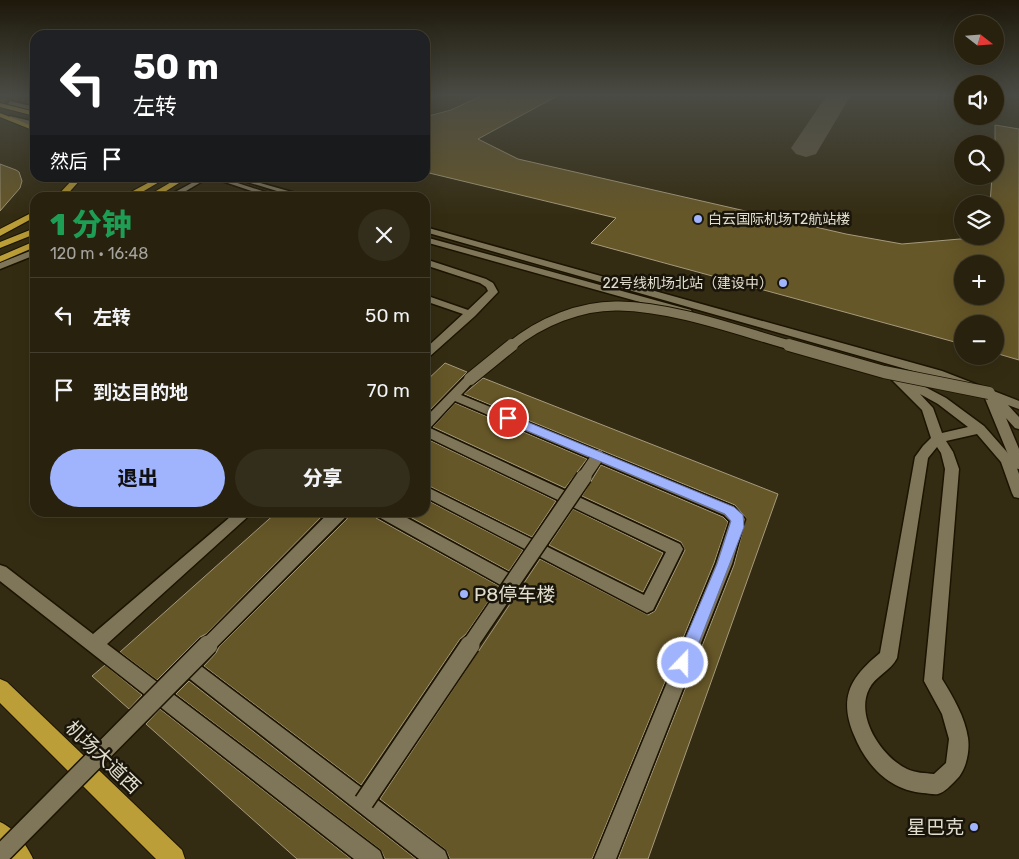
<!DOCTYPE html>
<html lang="zh">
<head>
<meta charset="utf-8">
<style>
  :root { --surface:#27210e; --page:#332e1c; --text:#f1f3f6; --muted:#a4a39e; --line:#433e2e; --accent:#a0b3fd }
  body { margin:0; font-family:Rubik,"Noto Sans SC",sans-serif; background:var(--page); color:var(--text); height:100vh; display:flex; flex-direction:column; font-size:19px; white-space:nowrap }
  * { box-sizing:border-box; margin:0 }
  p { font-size:16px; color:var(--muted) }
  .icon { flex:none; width:28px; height:28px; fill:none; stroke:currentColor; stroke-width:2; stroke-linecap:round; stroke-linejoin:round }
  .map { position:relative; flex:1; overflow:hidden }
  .details { position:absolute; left:30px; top:192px; width:400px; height:325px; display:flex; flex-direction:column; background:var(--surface); border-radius:15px; box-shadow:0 5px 20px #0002,0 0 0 1px var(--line) }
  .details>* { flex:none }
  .hud { position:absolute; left:30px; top:30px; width:400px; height:152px; border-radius:15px; box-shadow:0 5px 20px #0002,0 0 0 1px var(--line); background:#202124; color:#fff; overflow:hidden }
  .needle { width:32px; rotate:107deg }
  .buttons { position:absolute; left:954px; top:15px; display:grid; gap:10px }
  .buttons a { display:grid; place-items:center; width:50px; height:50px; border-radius:50%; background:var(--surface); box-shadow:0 5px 20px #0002,0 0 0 1px var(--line); font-size:25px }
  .pin { position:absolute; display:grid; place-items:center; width:42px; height:42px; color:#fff; margin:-21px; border:2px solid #fff; border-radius:50%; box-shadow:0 1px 5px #0007 }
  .me { position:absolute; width:55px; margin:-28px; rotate:22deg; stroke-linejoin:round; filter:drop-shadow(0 0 4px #0008) }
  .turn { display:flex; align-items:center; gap:18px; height:105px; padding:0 20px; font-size:22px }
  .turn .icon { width:65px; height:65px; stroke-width:2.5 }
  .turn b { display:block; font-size:35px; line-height:42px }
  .then { display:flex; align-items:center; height:48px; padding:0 20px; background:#0003; gap:10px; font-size:19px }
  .round { display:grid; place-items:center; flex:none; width:52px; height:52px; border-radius:26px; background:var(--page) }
  .overview { display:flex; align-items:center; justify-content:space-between; height:85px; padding:0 20px }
  h1 { font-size:30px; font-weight:800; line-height:38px; color:#1e9e55 }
  .action { display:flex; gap:10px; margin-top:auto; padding:10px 20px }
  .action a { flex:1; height:58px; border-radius:30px; background:var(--accent); color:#111; font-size:20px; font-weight:800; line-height:58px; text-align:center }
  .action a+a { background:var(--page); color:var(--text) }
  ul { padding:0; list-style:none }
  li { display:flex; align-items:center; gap:15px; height:75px; padding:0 20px; border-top:1px solid var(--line) }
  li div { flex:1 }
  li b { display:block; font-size:19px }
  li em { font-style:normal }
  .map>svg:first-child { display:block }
</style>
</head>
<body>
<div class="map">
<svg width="1019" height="859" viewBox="0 0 1019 859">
  <rect width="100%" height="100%" fill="#342c12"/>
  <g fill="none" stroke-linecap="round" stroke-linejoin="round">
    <path fill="#605942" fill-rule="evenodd" d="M827 95H851L816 154 806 157 796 154 791 148Z"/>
  </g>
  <g fill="#665728" stroke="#a49a7d" fill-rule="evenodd">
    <path d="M483 95H559L478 139 518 159 846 234 902 244 995 236V204H990L992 176H995V125L1019 129V360L995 353V324H962V344L591 243 616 218 425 172V117L451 110ZM962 264H995V296H962Z"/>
    <path d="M0 164 16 170 19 172 22 181 20 188 0 211Z"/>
    <path d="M445 363 467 372 425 415V382Z"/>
    <path d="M483 378 778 494 648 859H618L734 565 746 518 735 505 464 394Z"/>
    <path d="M455 403 587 459 565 488 433 427Z"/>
    <path d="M425 438 556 501 532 537 425 484Z"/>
    <path d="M601 465 723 517 728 522 714 563 592 859H450L446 850 380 799 540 559 648 615 655 611 685 550 681 542 582 496Z"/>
    <path d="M425 499 523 550 509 571 401 512H425Z"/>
    <path d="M573 509 663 553 643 592 549 545Z"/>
    <path d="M277 512H326L206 634 200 637 157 680 120 652Z"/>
    <path d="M349 512H373L376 518 499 586 466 634 460 639 361 785 204 666 216 653 219 647 347 519Z"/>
    <path d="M105 665 142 695 129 709 92 676Z"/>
    <path d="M189 681 416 859H385L381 850 176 694Z"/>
    <path d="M160 709 351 859H297L146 724Z"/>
  </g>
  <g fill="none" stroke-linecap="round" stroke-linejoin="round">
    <g stroke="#4e472e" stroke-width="5.5" stroke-dasharray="5.5 3" stroke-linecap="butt">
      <path d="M14 95 25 98"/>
      <path d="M0 100 10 103"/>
    </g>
    <defs>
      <g id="minor">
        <path d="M425 259 486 279 493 283 498 292 475 316 429 357 425 358V349L463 314 425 301V295L468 310 488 291 486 287 480 283 425 265Z"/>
        <path d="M470 375 476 379 461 395 734 507 745 519 732 564 616 859H594L716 564 730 521 724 515 455 401 430 428 680 544 683 549 653 610 647 613 425 497V486L644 595 666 552 425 436V418L466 376Z"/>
        <path d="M236 512H253L107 644 380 851 383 859H354L0 581V565L6 567 93 634Z"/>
        <path d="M375 512H396L518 578 520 583 518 588 512 590 506 588 377 516Z"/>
        <path d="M187 657 193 660 445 851 448 859H419L181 672 178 666 181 660Z"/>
      </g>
      <g id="tertiary">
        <path d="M213 178H222L284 198H272Z"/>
        <path d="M425 237 691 310 692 312 691 314H683L425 242Z"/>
        <path d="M894 372 905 380H912L946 398 984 426 1014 460 1019 474V498L1014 497 1012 493 1001 462 977 434 946 441 953 452 959 469 942 679C953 697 965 717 968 738 970 751 966 771 956 780 951 785 945 792 938 794 934 795 928 793 923 793 889 790 866 765 854 735 838 697 851 677 880 653L915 457 923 446 931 438 922 410 888 376ZM920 394 938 404 968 427 942 433 933 408ZM937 447 941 453 945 469 924 681 942 714 949 739 946 763 934 774C925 773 915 773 907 769 882 757 855 717 869 689 875 676 891 671 897 658L928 458Z"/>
      </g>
      <g id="secondary">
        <path d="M10 101 35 107V111L8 104Z"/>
        <path d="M10 116 35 122V126L8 119Z"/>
        <path d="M201 178H208L174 198H164Z"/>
        <path d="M234 178H243L313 198H300Z"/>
        <path d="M425 227 942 371 1019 401V409L1008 405 1019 417V429L1015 428 1006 418 1019 449V469L1014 468 1012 464 984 396 934 377 425 232Z"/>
        <path d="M35 249V255L0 269V263Z"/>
      </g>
      <g id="trunk">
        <path d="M0 103 35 112V116L0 107Z"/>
        <path d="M0 113 35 127V131L0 117Z"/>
        <path d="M74 178H82L64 198H55Z"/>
        <path d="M157 178H166L132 198H120Z"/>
        <path d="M178 178H187L155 198H144Z"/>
        <path d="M35 211V217L0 236V229Z"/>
        <path d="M35 228V234L0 248V242Z"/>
        <path d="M35 241V247L0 262V256Z"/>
        <path d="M0 679 7 682 182 850 185 859H156L0 703Z"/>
        <path d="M0 822C14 828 27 845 33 859H5L0 852Z"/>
      </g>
    </defs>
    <use href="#minor" stroke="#1c1400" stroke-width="3"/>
    <use href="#tertiary" stroke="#1c1400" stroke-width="3"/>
    <use href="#secondary" stroke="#1c1400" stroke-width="3"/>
    <use href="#trunk" stroke="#1c1400" stroke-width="2"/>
    <use href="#minor" fill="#7f765a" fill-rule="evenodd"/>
    <use href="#tertiary" fill="#7f765a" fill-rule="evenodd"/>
    <use href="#secondary" fill="#7f765a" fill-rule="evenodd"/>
    <use href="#trunk" fill="#bb9e37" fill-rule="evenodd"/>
    <defs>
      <path id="minor-bridge-far3" d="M511 346C540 322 581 305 619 306 675 307 739 331 793 346"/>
      <g id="minor-bridge-far2">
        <path d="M789 345 884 372 989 393"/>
        <path d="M470 379 512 345"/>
        <path d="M583 478 598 456"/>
      </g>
      <g id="minor-bridge-far1">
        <path d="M207 646 340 512"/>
        <path d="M469 646 584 477"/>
      </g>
      <g id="minor-bridge">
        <path d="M364 802 470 645"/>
        <path d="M0 855 208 645"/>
      </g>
    </defs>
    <use href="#minor-bridge-far3" stroke="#1c1400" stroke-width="11" stroke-linecap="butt"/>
    <use href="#minor-bridge-far2" stroke="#1c1400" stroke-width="14" stroke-linecap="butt"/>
    <use href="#minor-bridge-far1" stroke="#1c1400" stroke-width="18" stroke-linecap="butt"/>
    <use href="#minor-bridge" stroke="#1c1400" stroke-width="22" stroke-linecap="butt"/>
    <use href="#minor-bridge-far3" stroke="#7f765a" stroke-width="9"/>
    <use href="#minor-bridge-far2" stroke="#7f765a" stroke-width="12"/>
    <use href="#minor-bridge-far1" stroke="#7f765a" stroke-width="15"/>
    <use href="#minor-bridge" stroke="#7f765a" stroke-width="19"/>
  </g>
  <linearGradient id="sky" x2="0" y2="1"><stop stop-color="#1d180a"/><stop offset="0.44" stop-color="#4a4b44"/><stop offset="1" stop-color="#4a4b44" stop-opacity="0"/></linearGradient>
  <rect width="1019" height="216" fill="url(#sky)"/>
  <path fill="#a0b3fd" stroke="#6874a4" d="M508 414 734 507 743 515 744 527 689 668 683 671 678 668 675 663 717 564 731 521 725 514 504 421 502 418 504 416Z"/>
  <g fill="#a0b3fd" stroke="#19150a" stroke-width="2">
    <circle cx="698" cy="219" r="5"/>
    <circle cx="783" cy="283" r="5"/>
    <circle cx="464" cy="594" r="5"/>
    <circle cx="974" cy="827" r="5"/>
  </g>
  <g text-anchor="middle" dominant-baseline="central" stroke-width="5" stroke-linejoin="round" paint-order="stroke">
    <g font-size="14" fill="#e2dece" stroke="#19150a" text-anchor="start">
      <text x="708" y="219">白云国际机场T2航站楼</text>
      <text x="773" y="283" text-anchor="end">22号线机场北站（建设中）</text>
    </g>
    <g font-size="19" fill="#e2dece" stroke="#19150a" text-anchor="start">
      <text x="474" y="594">P8停车楼</text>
      <text x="964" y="827" text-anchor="end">星巴克</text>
    </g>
    <g font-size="19" fill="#e2dece" stroke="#19150a">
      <text transform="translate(103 757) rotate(44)">机场大道西</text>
    </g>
  </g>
</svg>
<div class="buttons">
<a><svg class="needle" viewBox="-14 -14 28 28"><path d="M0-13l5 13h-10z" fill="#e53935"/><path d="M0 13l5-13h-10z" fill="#a4a39e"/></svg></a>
<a><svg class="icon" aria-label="sound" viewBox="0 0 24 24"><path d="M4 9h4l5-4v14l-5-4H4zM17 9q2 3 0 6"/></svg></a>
<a><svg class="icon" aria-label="search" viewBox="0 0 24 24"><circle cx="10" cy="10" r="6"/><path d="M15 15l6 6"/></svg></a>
<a><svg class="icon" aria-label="layers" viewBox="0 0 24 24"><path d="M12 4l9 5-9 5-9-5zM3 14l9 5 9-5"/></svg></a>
<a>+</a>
<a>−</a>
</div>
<div class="pin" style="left:508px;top:418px;background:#d93025"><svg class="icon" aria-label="arrive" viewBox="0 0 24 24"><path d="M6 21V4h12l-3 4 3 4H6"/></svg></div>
<svg class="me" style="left:683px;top:663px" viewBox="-20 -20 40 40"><circle r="17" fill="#a0b3fd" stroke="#fff" stroke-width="3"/><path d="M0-11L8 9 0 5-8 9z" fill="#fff"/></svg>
<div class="hud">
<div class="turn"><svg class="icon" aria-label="left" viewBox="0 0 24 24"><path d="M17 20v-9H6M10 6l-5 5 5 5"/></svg><div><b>50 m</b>左转</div></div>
<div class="then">然后<svg class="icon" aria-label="arrive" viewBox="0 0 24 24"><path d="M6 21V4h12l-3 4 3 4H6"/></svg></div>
</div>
<section class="details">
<div class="overview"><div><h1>1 分钟</h1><p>120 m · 16:48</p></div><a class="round"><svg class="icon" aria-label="close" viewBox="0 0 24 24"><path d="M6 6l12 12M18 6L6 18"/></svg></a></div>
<ul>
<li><svg class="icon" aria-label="left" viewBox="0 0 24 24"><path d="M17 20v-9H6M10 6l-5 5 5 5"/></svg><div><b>左转</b></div><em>50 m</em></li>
<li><svg class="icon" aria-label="arrive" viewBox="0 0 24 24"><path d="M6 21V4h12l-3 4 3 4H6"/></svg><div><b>到达目的地</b></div><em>70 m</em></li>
</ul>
<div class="action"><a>退出</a><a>分享</a></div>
</section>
</div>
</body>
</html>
